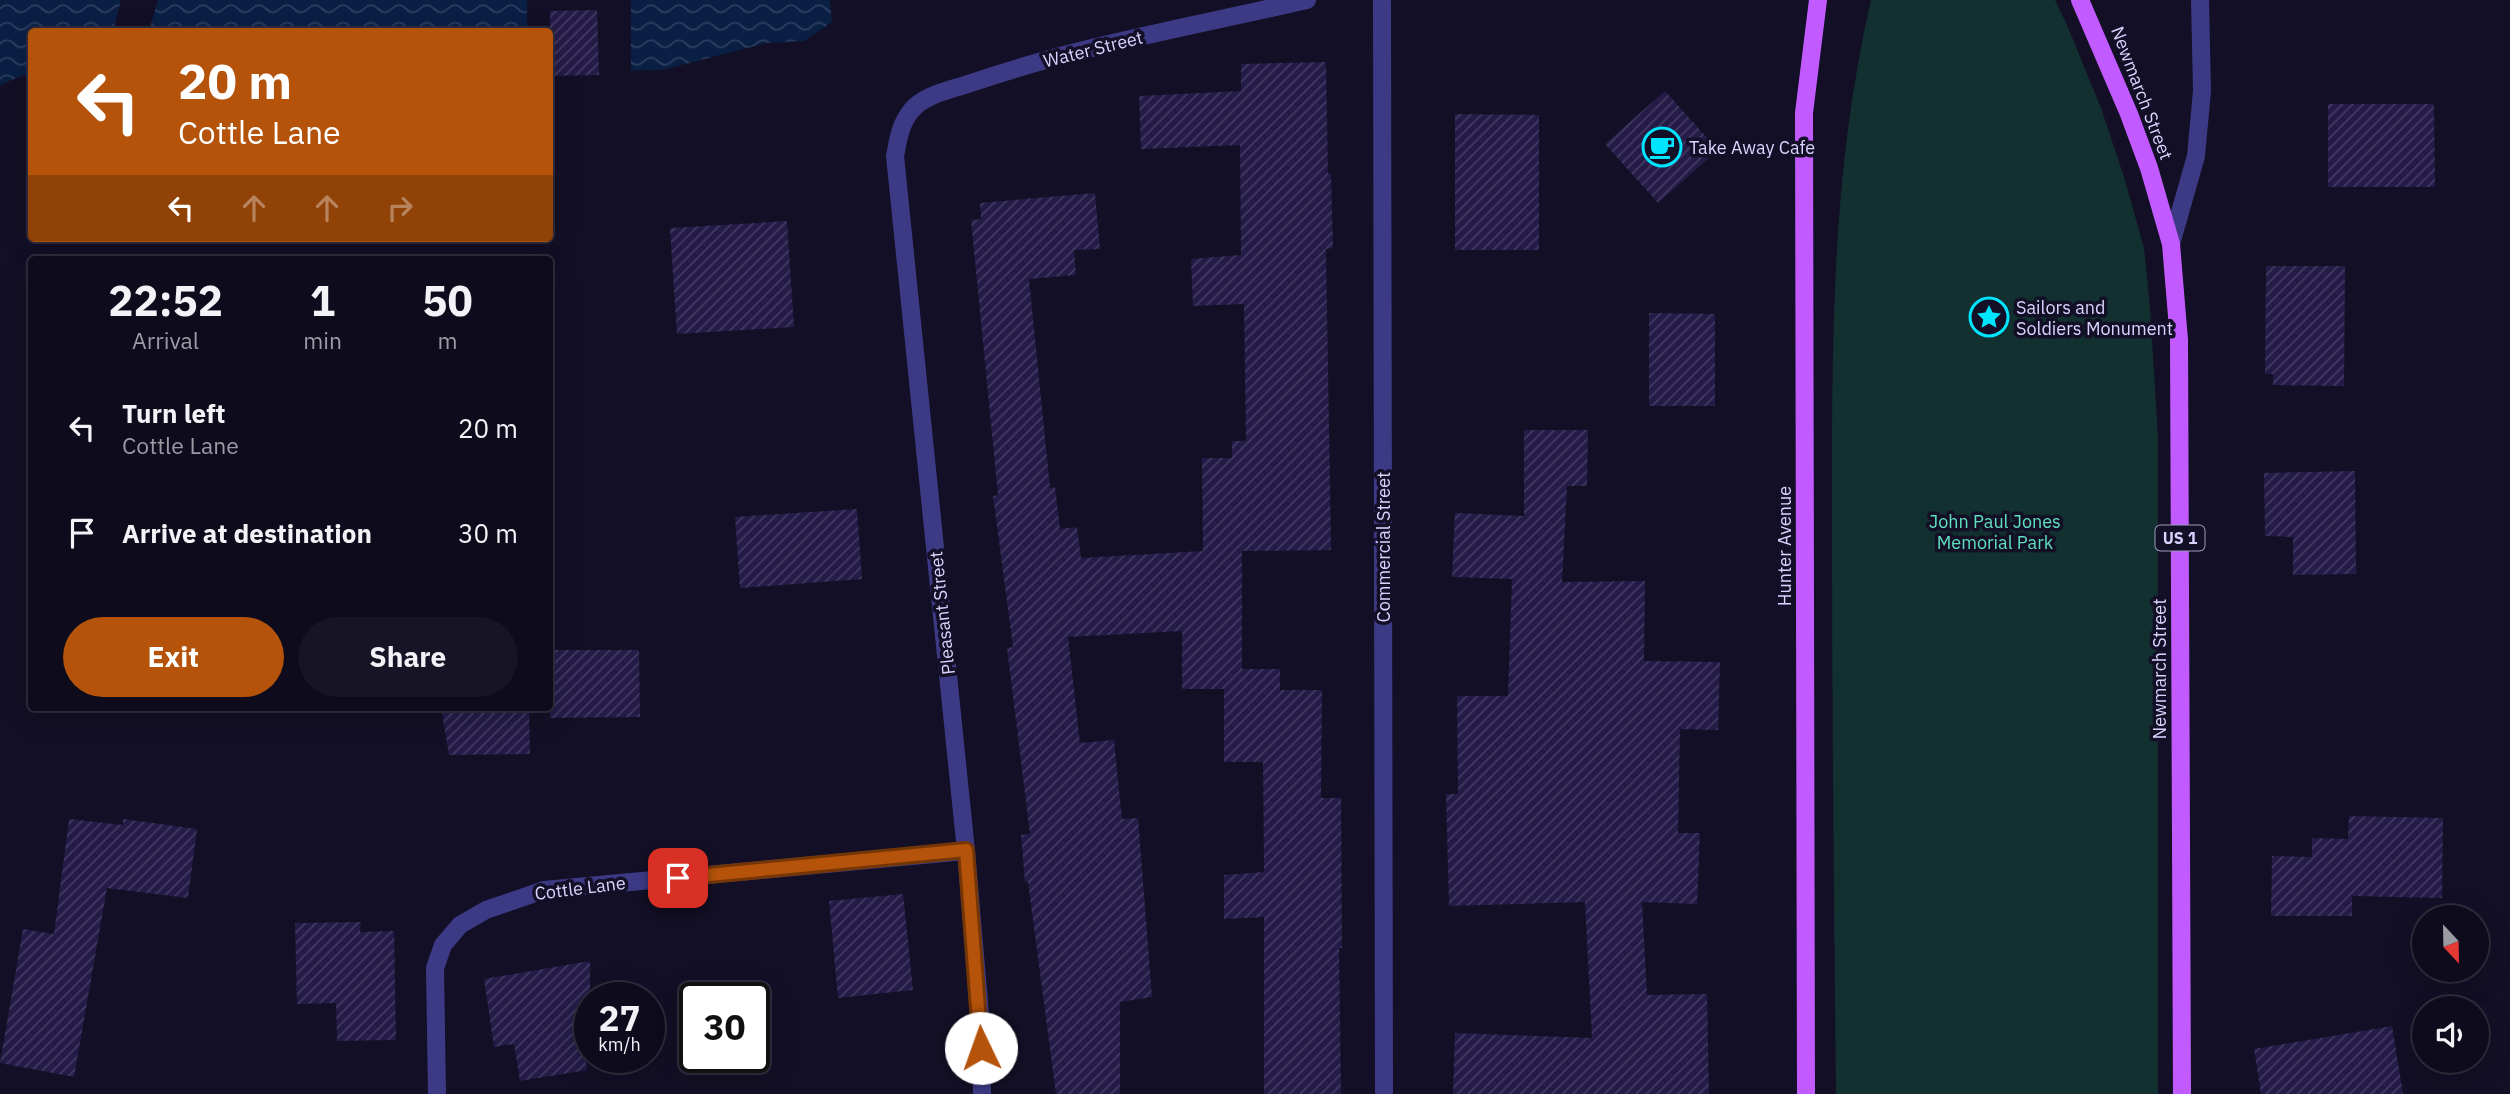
<!DOCTYPE html>
<html lang="en">
<head>
<meta charset="utf-8">
<style>
  :root { --surface:#0e0b1c; --page:#171425; --text:#f1f3f6; --muted:#9b9ba3; --line:#2e2b3b; --accent:#b45309 }
  body { margin:0; font-family:"IBM Plex Sans",sans-serif; background:var(--page); color:var(--text); height:100vh; display:flex; flex-direction:column; font-size:26px; white-space:nowrap }
  * { box-sizing:border-box; margin:0 }
  p { font-size:23px; color:var(--muted) }
  .icon { flex:none; width:38px; height:38px; fill:none; stroke:currentColor; stroke-width:2; stroke-linecap:round; stroke-linejoin:round }
  .map { position:relative; flex:1; overflow:hidden }
  .side { position:absolute; left:28px; top:256px; width:525px; height:455px; display:flex; flex-direction:column; background:var(--surface); border-radius:7px; box-shadow:0 7px 28px #0002,0 0 0 2px var(--line) }
  .side>* { flex:none }
  .hud { position:absolute; left:28px; top:28px; width:525px; height:214px; border-radius:7px; box-shadow:0 7px 28px #0002,0 0 0 2px var(--line); background:#b45309; color:#fff; overflow:hidden }
  .needle { width:46px; rotate:158deg }
  .controls { position:absolute; left:2412px; top:905px; display:grid; gap:14px }
  .controls a { display:grid; place-items:center; width:77px; height:77px; border-radius:50%; background:var(--surface); box-shadow:0 7px 28px #0002,0 0 0 2px var(--line); font-size:35px }
  .speed { position:absolute; left:574px; top:982px; display:flex; gap:14px; font-size:35px; font-weight:700; text-align:center }
  .speed>* { display:grid; place-content:center; width:91px; height:91px; border-radius:50%; background:var(--surface); box-shadow:0 7px 28px #0002,0 0 0 2px var(--line); line-height:1 }
  .speed small { font-size:18px; font-weight:400 }
  .speed .limit { border:4px solid #111; border-radius:10px; background:#fff; color:#111 }
  .pin { position:absolute; display:grid; place-items:center; width:60px; height:60px; color:#fff; margin:-30px; border-radius:14px; box-shadow:0 4px 10px #0006 }
  .me { position:absolute; width:77px; margin:-38px; rotate:357deg; stroke-linejoin:round; filter:drop-shadow(0 0 5px #0008) }
  .turn { display:flex; align-items:center; gap:24px; height:147px; padding:0 35px; font-size:32px }
  .turn .icon { width:91px; height:91px; stroke-width:2.5 }
  .turn b { display:block; font-size:49px; line-height:60px }
  .lanes { display:flex; align-items:center; height:66px; padding:0 35px; background:#0003; justify-content:center; gap:35px; direction:ltr }
  .lanes .off { opacity:.35 }
  .eta { display:flex; justify-content:space-evenly; align-items:center; height:119px; text-align:center }
  .eta b { font-size:42px; font-weight:700; line-height:49px }
  .cta { display:flex; gap:14px; margin-top:auto; padding:14px 35px }
  .cta a { flex:1; height:80px; border-radius:42px; background:var(--accent); color:#fff; font-size:28px; font-weight:700; line-height:80px; text-align:center }
  .cta a+a { background:var(--page); color:var(--text) }
  ul { padding:0; list-style:none }
  li { display:flex; align-items:center; gap:21px; height:105px; padding:0 35px }
  li div { flex:1 }
  li b { display:block; font-size:26px }
  li em { font-style:normal }
  .map>svg:first-child { display:block }
</style>
</head>
<body>
<div class="map">
<svg width="2510" height="1094" viewBox="0 0 2510 1094">
  <defs>
    <pattern id="water-waves" width="16" height="10" patternUnits="userSpaceOnUse" patternTransform="scale(1.75)"><rect width="16" height="10" fill="#0a1f44"/><path d="M0 5q4-4 8 0t8 0" fill="none" stroke="#2d3f60"/></pattern>
    <pattern id="building-hatch" width="6" height="6" patternUnits="userSpaceOnUse" patternTransform="scale(1.75)"><rect width="6" height="6" fill="#241b47"/><path d="M-1 1l2-2M0 6l6-6M5 7l2-2" fill="none" stroke="#433b63"/></pattern>
  </defs>
  <rect width="100%" height="100%" fill="#130f26"/>
  <path fill="#12302f" d="M1871 0H2055L2067 25 2101 108 2124 177 2144 248 2150 307 2158 437V1094H1836C1834 907 1832 719 1832 532 1832 351 1830 177 1871 0Z"/>
  <path fill="url(#water-waves)" d="M0 0H830L832 22 804 41 767 43 662 70 550 72V32H32L31 72 0 85Z"/>
  <g fill="#130f26">
    <path d="M121 0H158L149 31H113Z"/>
    <path d="M527 0H631V74L550 75V32L527 31Z"/>
  </g>
  <g fill="url(#building-hatch)">
    <path d="M597 10 599 75 550 76V11Z"/>
    <path d="M1326 62 1328 174H1331L1333 248 1326 249 1331 550 1242 551V669H1280V690H1322L1321 798H1341L1342 948H1339L1341 1094H1264V917L1224 919V875L1264 872 1263 762H1224V689H1182V631L1068 637 1080 743 1114 740 1122 819 1138 818 1152 997 1120 1002V1094H1056L1028 882H1025L1021 835 1030 834 1007 648 1013 647 993 496 998 495 971 220 981 219 980 203 1095 193 1100 249 1074 250 1076 275 1029 279 1050 488 1055 487 1060 529 1077 527 1081 558 1203 551 1202 458H1232V441H1246L1244 304 1193 306 1191 259 1241 255 1240 145 1141 149 1139 96 1241 91V64Z"/>
    <path d="M1665 91 1718 150 1658 203 1605 144Z"/>
    <path d="M2328 104H2434L2435 187H2328Z"/>
    <path d="M1455 114 1539 115V250H1455Z"/>
    <path d="M787 221 794 327 677 334 670 228Z"/>
    <path d="M2266 266H2345L2344 386 2273 385V374H2265Z"/>
    <path d="M1649 313 1715 314V406H1649Z"/>
    <path d="M1524 430H1588L1587 486H1567L1562 582 1645 581 1644 661 1720 662 1718 730 1680 729 1678 833H1700L1697 904 1642 902 1647 995 1707 994 1709 1094H1453L1455 1033 1592 1038 1585 902 1449 906 1446 794H1458L1457 696H1508L1512 579 1452 577 1455 513 1524 516Z"/>
    <path d="M2355 471 2356 574 2293 575V537L2265 536 2264 473Z"/>
    <path d="M857 509 862 579 740 588 735 517Z"/>
    <path d="M550 650H639L640 717 550 718Z"/>
    <path d="M441 707H529L530 754 449 755Z"/>
    <path d="M2349 816 2443 818 2442 898 2352 896V916H2271L2272 856 2312 857V838L2348 839Z"/>
    <path d="M69 819 123 825V819L197 829 188 898 107 888 74 1077 0 1063 23 929 54 934Z"/>
    <path d="M903 894 913 990 838 998 829 901Z"/>
    <path d="M361 922 360 932 394 931 396 1040 337 1041 336 1003 297 1004 295 923Z"/>
    <path d="M590 961V1032L582 1033 587 1070 520 1081 514 1044 494 1047 484 979Z"/>
    <path d="M2392 1026 2403 1094H2261L2254 1049Z"/>
  </g>
  <g fill="none" stroke-linecap="round" stroke-linejoin="round">
    <g stroke="#3d3a85" stroke-width="18">
      <path d="M1382 0 1384 1094"/>
      <path d="M2171 244 2196 156 2202 91 2200 0"/>
      <path d="M437 1094 435 968 443 945 460 925 486 910 544 890 966 851"/>
      <path d="M982 1094 981 1025 966 851 895 156C898 141 900 124 911 111 923 95 950 90 968 84 1078 46 1194 26 1307 0"/>
    </g>
    <g stroke="#c25bff" stroke-width="18">
      <path d="M2080 0 2129 114 2149 168 2171 244 2179 340 2182 1094"/>
      <path d="M1806 1094 1804 113 1818 0"/>
    </g>
  </g>
  <g fill="none" stroke-linecap="round" stroke-linejoin="round">
    <defs>
      <path id="route" d="M678 878 966 850 981 1048"/>
    </defs>
    <use href="#route" stroke="#753606" stroke-width="18"/>
    <use href="#route" stroke="#b45309" stroke-width="12"/>
  </g>
  <defs>
    <symbol id="cafe-ring" viewBox="-11 -11 22 22"><circle r="9.5" fill="#130f26" stroke="#00e5ff" stroke-width="1.5"/><path d="M-5.5-4.5H6V0H3Q3 3.5 0 3.5H-2.5Q-5.5 3.5-5.5 0ZM3-3.2v2h1.7v-2ZM-6 4.5H4V6H-6Z" fill="#00e5ff"/></symbol>
    <symbol id="sight-ring" viewBox="-11 -11 22 22"><circle r="9.5" fill="#130f26" stroke="#00e5ff" stroke-width="1.5"/><path d="M0-6L1.8-2.2L6-1.7L2.9 1.2L3.7 5.4L0 3.3L-3.7 5.4L-2.9 1.2L-6-1.7L-1.8-2.2Z" fill="#00e5ff"/></symbol>
  </defs>
  <g fill-rule="evenodd">
    <use href="#cafe-ring" x="1640" y="125" width="44" height="44"/>
    <use href="#sight-ring" x="1967" y="295" width="44" height="44"/>
  </g>
  <g text-anchor="middle" dominant-baseline="central" stroke-width="7" stroke-linejoin="round" paint-order="stroke">
    <rect fill="#130f26" stroke="#9e99be" stroke-width="2" x="2155.5" y="525.5" width="49" height="25" rx="5"/>
    <g font-size="16" font-weight="bold" fill="#d9d4ff">
      <text x="2180" y="538">US 1</text>
    </g>
    <g font-size="18" fill="#d9d4ff" stroke="#130f26">
      <text transform="translate(1093 49) rotate(-14)">Water Street</text>
      <text transform="translate(2142 93) rotate(69)">Newmarch Street</text>
      <text transform="translate(1784 546) rotate(-90)">Hunter Avenue</text>
      <text transform="translate(1383 547) rotate(-90)">Commercial Street</text>
      <text transform="translate(942 613) rotate(-96)">Pleasant Street</text>
      <text transform="translate(2159 669) rotate(-90)">Newmarch Street</text>
      <text transform="translate(580 888) rotate(-7)">Cottle Lane</text>
    </g>
    <g font-size="18" fill="#d9d4ff" stroke="#130f26" text-anchor="start">
      <text x="1689" y="147">Take Away Cafe</text>
      <text x="2016" y="307">Sailors and<tspan x="2016" dy="21">Soldiers Monument</tspan></text>
    </g>
    <g font-size="18" fill="#5fe0c0" stroke="#130f26">
      <text x="1995" y="521">John Paul Jones<tspan x="1995" dy="21">Memorial Park</tspan></text>
    </g>
  </g>
</svg>
<div class="controls">
<a><svg class="needle" viewBox="-14 -14 28 28"><path d="M0-13l5 13h-10z" fill="#e53935"/><path d="M0 13l5-13h-10z" fill="#9b9ba3"/></svg></a>
<a><svg class="icon" aria-label="sound" viewBox="0 0 24 24"><path d="M4 9h4l5-4v14l-5-4H4zM17 9q2 3 0 6"/></svg></a>
</div>
<div class="speed"><div>27<small>km/h</small></div><div class="limit">30</div></div>
<div class="pin" style="left:678px;top:878px;background:#d93025"><svg class="icon" aria-label="arrive" viewBox="0 0 24 24"><path d="M6 21V4h12l-3 4 3 4H6"/></svg></div>
<svg class="me" style="left:981px;top:1048px" viewBox="-20 -20 40 40"><circle r="19" fill="#fff"/><path d="M0-13L10 11 0 6-10 11z" fill="#b45309"/></svg>
<div class="hud">
<div class="turn"><svg class="icon" aria-label="left" viewBox="0 0 24 24"><path d="M17 20v-9H6M10 6l-5 5 5 5"/></svg><div><b>20 m</b>Cottle Lane</div></div>
<div class="lanes"><svg class="icon" aria-label="left" viewBox="0 0 24 24"><path d="M17 20v-9H6M10 6l-5 5 5 5"/></svg><svg class="icon off" aria-label="ahead" viewBox="0 0 24 24"><path d="M12 20V5M6 11l6-6 6 6"/></svg><svg class="icon off" aria-label="ahead" viewBox="0 0 24 24"><path d="M12 20V5M6 11l6-6 6 6"/></svg><svg class="icon off" aria-label="right" viewBox="0 0 24 24"><path d="M7 20v-9h11M14 6l5 5-5 5"/></svg></div>
</div>
<section class="side">
<div class="eta">
<div><b>22:52</b><p>Arrival</p></div>
<div><b>1</b><p>min</p></div>
<div><b>50</b><p>m</p></div>
</div>
<ul>
<li><svg class="icon" aria-label="left" viewBox="0 0 24 24"><path d="M17 20v-9H6M10 6l-5 5 5 5"/></svg><div><b>Turn left</b><p>Cottle Lane</p></div><em>20 m</em></li>
<li><svg class="icon" aria-label="arrive" viewBox="0 0 24 24"><path d="M6 21V4h12l-3 4 3 4H6"/></svg><div><b>Arrive at destination</b></div><em>30 m</em></li>
</ul>
<div class="cta"><a>Exit</a><a>Share</a></div>
</section>
</div>
</body>
</html>
